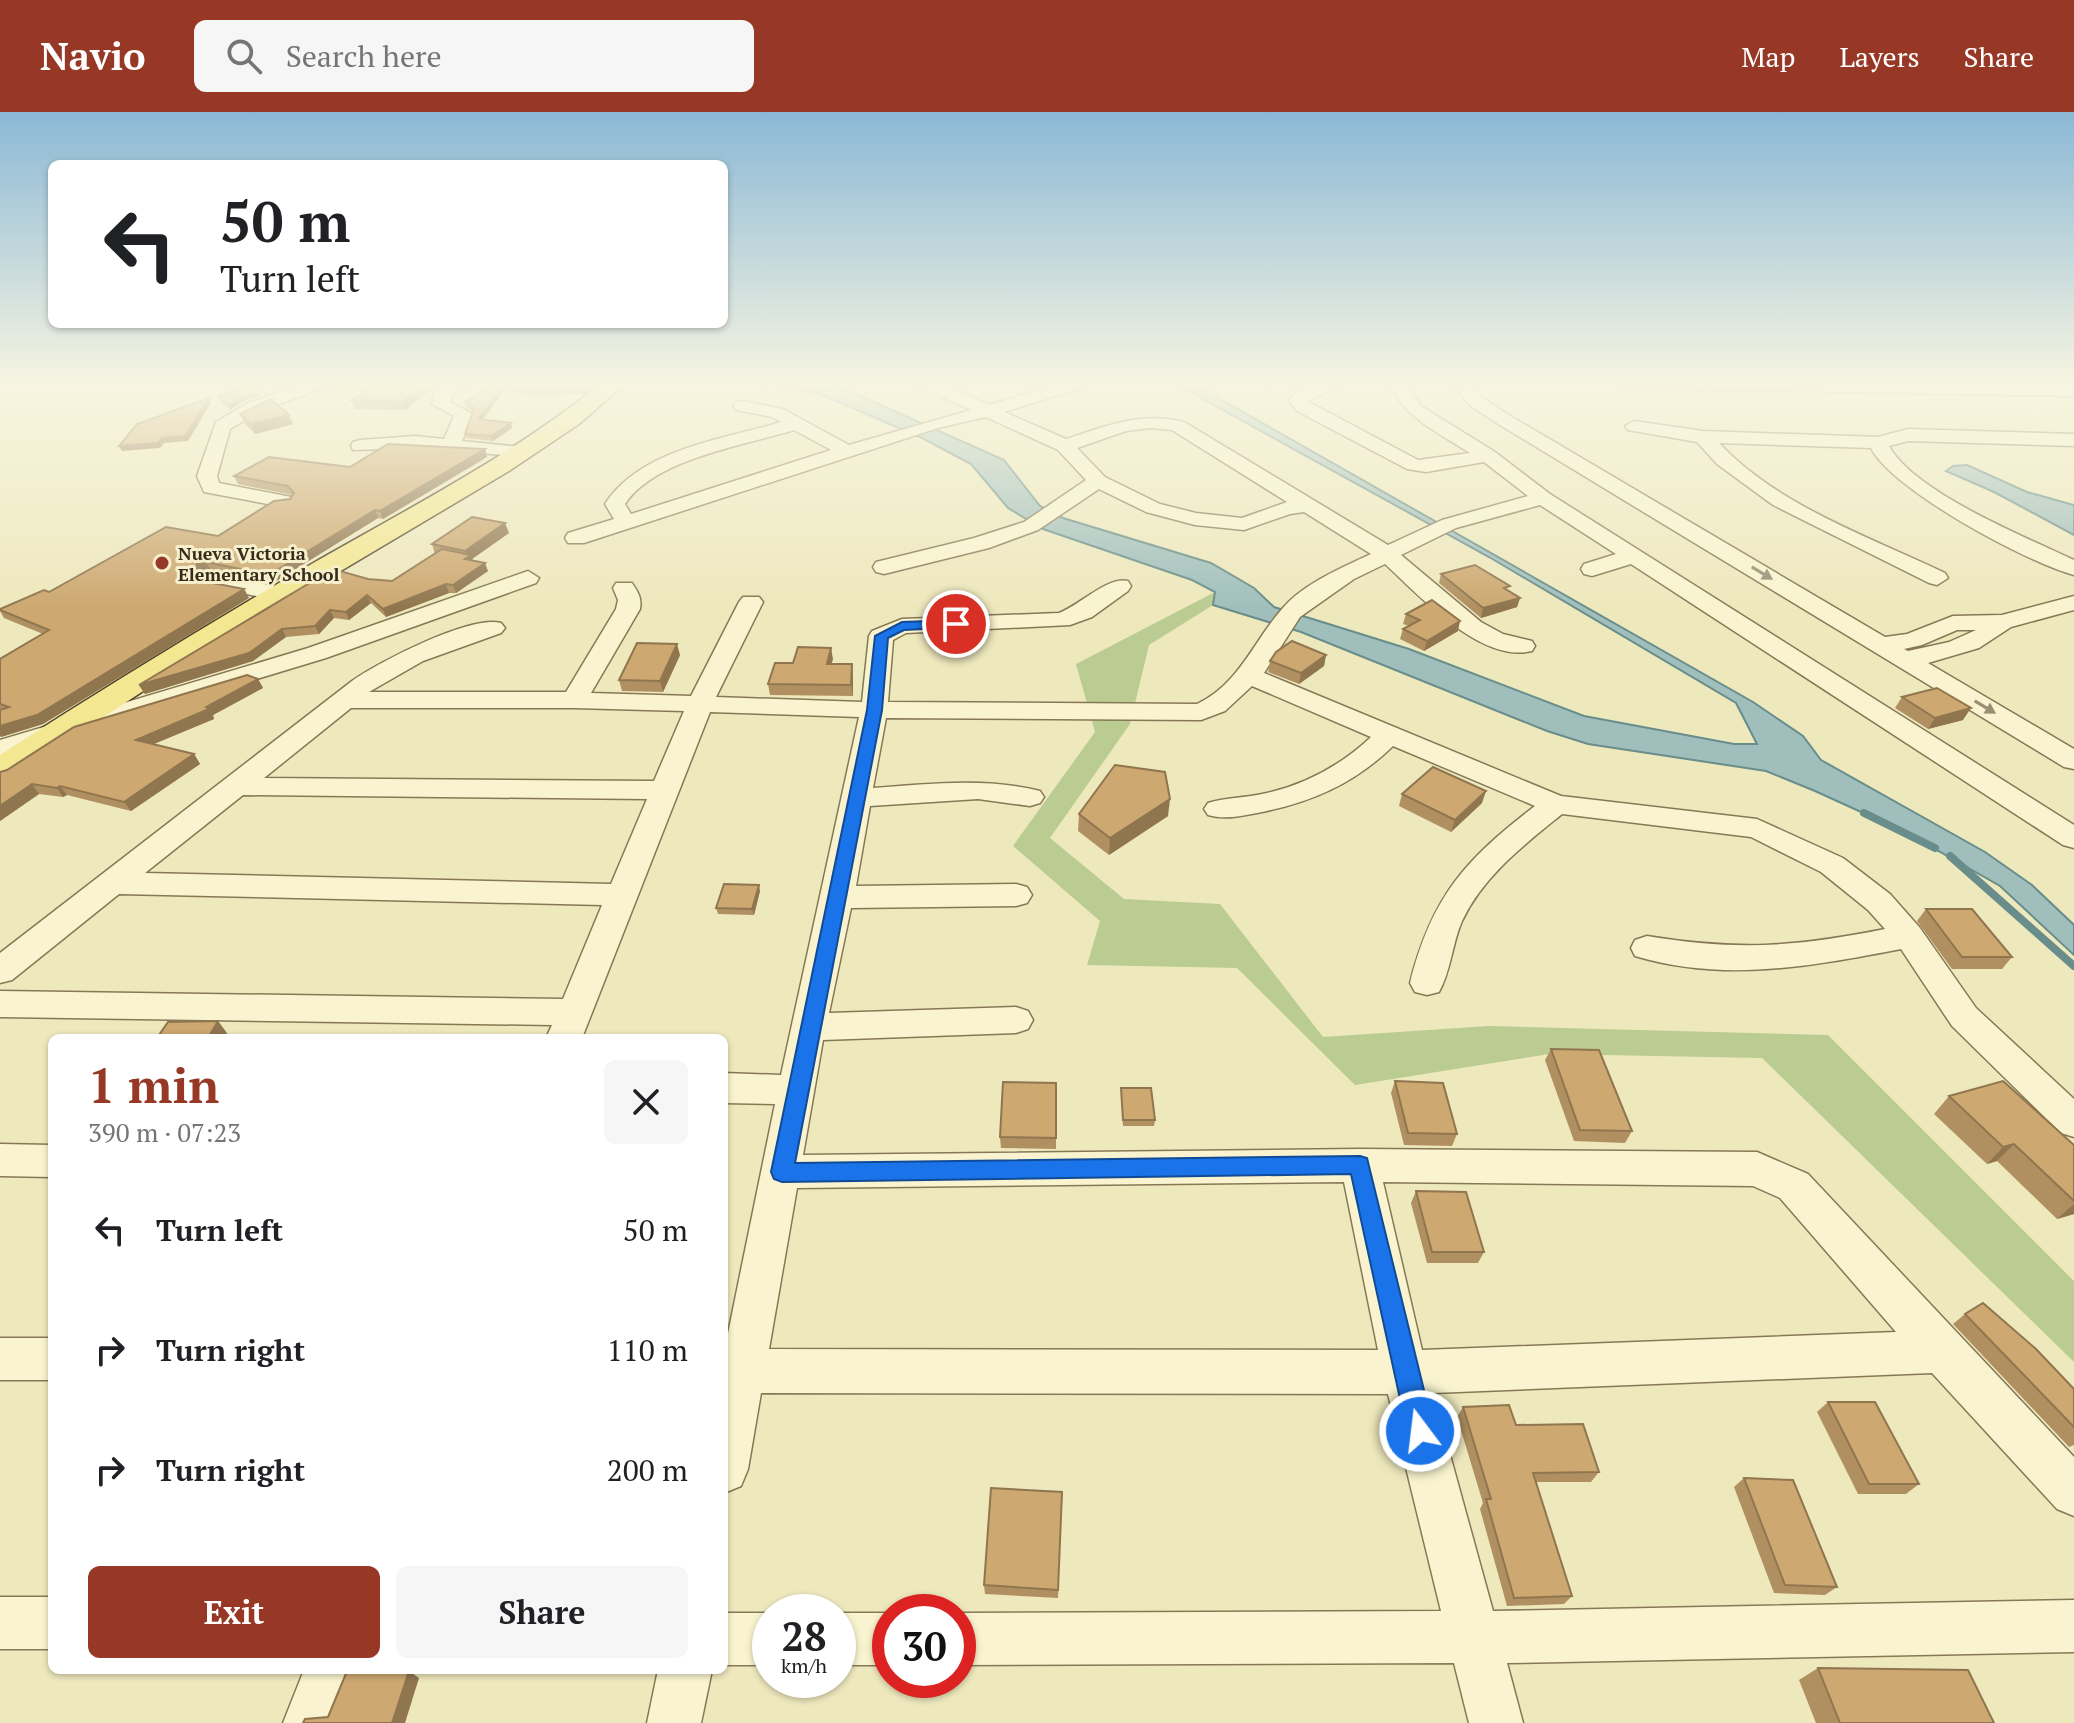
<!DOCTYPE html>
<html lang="en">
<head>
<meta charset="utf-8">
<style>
  :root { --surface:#fff; --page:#f6f6f6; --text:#202124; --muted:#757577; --accent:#963825 }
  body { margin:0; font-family:"PT Serif",serif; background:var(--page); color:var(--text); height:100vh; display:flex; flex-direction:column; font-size:30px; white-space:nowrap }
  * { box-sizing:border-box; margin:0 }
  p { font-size:26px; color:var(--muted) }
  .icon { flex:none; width:44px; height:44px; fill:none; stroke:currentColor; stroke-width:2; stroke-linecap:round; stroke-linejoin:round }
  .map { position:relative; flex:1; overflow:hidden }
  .side { position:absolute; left:48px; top:922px; width:680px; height:640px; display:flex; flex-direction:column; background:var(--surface); border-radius:12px; box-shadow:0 2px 6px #0004 }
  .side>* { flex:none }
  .hud { position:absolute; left:48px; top:48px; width:680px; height:168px; border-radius:12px; box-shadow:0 2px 6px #0004; background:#fff; color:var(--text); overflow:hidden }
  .speed { position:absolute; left:752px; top:1482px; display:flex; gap:16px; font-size:40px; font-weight:700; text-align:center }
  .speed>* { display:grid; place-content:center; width:104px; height:104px; border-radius:50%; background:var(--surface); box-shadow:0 2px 6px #0004; line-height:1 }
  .speed small { font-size:20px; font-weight:400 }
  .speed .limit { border:12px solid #d22; background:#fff; color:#111 }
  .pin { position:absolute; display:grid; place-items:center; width:68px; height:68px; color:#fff; margin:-34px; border:4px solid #fff; border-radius:50%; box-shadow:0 2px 8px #0007 }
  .me { position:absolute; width:88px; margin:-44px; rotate:345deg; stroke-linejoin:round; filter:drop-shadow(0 0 6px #0008) }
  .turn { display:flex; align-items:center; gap:28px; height:168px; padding:0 40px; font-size:36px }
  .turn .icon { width:104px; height:104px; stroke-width:2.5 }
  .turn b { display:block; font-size:56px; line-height:68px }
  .round { display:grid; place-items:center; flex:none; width:84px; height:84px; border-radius:12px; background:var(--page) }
  .summary { display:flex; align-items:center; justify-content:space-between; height:136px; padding:0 40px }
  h1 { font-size:48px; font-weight:700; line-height:60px; color:var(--accent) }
  .action { display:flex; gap:16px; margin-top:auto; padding:16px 40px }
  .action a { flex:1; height:92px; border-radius:12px; background:var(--accent); color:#fff; font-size:32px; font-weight:700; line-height:92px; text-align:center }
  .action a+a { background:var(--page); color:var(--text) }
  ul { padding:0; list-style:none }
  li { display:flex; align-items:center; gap:24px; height:120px; padding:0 40px }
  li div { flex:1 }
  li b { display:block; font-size:30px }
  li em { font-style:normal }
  header { display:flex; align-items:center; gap:48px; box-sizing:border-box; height:112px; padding:0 40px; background:var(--accent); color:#fff }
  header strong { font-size:38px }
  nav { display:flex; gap:44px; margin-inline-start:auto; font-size:28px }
  .search { width:560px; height:72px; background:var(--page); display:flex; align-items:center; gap:20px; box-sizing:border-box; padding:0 28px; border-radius:12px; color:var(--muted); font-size:30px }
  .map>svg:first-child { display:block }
</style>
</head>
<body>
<header>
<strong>Navio</strong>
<div class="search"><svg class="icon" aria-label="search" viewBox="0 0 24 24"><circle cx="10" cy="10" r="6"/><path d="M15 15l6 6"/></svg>Search here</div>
<nav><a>Map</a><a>Layers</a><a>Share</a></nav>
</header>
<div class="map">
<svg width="2074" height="1611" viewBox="0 0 2074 1611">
  <rect width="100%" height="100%" fill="#eee8bd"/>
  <path fill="#bacc91" d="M1215 480 1213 493 1149 533 1130 612 1050 726 1124 787 1220 792 1323 925 1489 914 1828 923 2074 1169V1250L1762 946 1549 942 1355 973 1237 856 1087 853 1100 809 1013 734 1095 620 1076 552Z"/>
  <g fill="#a0bfbc" stroke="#688d8a" stroke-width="2">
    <path d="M745 271 834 272 1004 348 1040 394 1063 406 1211 451 1254 476 1274 495 1409 537 1584 604 1734 632H1757L1736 591 1489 445 1174 271H1192L1753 590 1803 624 1821 648 1985 740 2032 773 2074 813V843L2000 774 1905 720 1815 679 1766 659 1588 632 1547 619 1301 520 1213 493 1215 480 1192 468 1043 417 1008 396 971 352 922 326 820 282 770 271Z"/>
    <path d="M1967 353 2027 380 2074 393V423L1994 380 1946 359 1953 354Z"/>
  </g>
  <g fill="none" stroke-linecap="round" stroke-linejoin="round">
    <path stroke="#688d8a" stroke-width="5" d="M487 271 534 281 601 279"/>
    <g stroke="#688d8a" stroke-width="8">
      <path d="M1864 701 1935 736"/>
      <path d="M1950 744 2074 854"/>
    </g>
    <defs>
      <g id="minor">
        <path d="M305 271H329L326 275 260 299 230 317 217 364 219 371 291 385 294 389 291 393 284 395 204 380 197 364 216 310 248 291Z"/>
        <path d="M442 271 464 273 452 283 450 290 473 302 462 329 521 335 530 341 528 345 415 336 353 338 351 334 353 330 360 328 415 324 444 327 454 304 432 292 435 281 443 274Z"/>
        <path d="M918 271H939L989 293 1062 271H1086L1084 275 1004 300 1066 327C1106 314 1142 299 1184 310L1388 433 1442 408 1528 384 1484 350 1426 360 1407 357 1297 299 1289 289C1299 270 1322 271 1341 271L1339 275 1307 289 1418 348 1470 341C1439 321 1404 306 1389 271H1406L1421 294 1495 340 1550 382 2074 713V736L2063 733 1631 452 1592 464 1584 462 1581 457 1584 452 1616 442 1540 393 1456 416 1401 443 1481 510 1503 522 1532 529 1535 534 1532 539C1481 552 1419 483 1385 452L1354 467 1300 505 1264 561 1561 684 1757 707 1843 746 1890 782 1920 816 1976 896 2074 987V1025L2061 1021 1952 914 1901 837C1812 854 1725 871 1635 844L1631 836 1635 828 1647 824C1738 839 1794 835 1885 817L1868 798 1821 760 1751 725 1562 702C1524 733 1483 764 1462 809 1452 832 1451 859 1439 880L1427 883 1415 880 1410 871C1432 784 1465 748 1535 694L1393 634C1354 672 1310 691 1257 701 1241 704 1224 708 1208 703L1204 697 1208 691C1224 686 1241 686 1257 683 1301 675 1339 655 1371 625L1252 574 1225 599 1201 608 886 606 873 676C929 672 985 665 1040 679L1044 685 1040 691 1030 694 978 687 870 694 856 774 1016 772 1027 775 1032 783 1027 791 1016 794 851 796 829 901 1016 895 1028 899 1033 908 1028 917 1016 921 823 928 803 1043 1360 1037 1757 1040 1808 1062 2074 1345V1404L2057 1397 1932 1261 1433 1281 1493 1499 2074 1488V1540L1507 1551 1523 1611H1469L1454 1551 958 1553V1501L1441 1499 1388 1282 761 1281 748 1357 741 1374 724 1381V1241L775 992 724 991V961L781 963 859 605 710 600 582 926H546L552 913 0 905V879L563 887 602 793 119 782 12 868 0 871V841L352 569C379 550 470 503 501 511L505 516 501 521 423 549 369 580H566L616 497 618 488 613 476 616 471H632C638 480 642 486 640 497L591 581 691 584 739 490 743 485H759L763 490 716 585 862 590 869 524 872 519 902 507 1059 501C1080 493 1108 464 1128 469L1131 474 1128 479 1092 505 1070 513 906 521 893 528 888 590 1197 592C1239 572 1253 530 1282 497 1303 472 1341 456 1371 442L1304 400 1290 402 1244 418 1195 413 1146 400 1099 377 1038 418 989 436 884 462 876 460 873 455 876 450 974 426 1024 410 1086 368 1058 338 986 305 938 316 584 431H568L565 426 568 421 614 407 605 392C641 337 721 328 781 310L772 305 736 298 733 294 736 290 742 289 783 297 849 333 971 298 920 275ZM1150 316 1172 318 1287 390 1242 406 1196 401 1160 392 1105 365 1077 336 1126 319ZM794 318 831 338 631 402 625 392C654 347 745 333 794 318ZM351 596H574L684 599 654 669 264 666ZM243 683 647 687 611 772 145 761ZM1344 1070 1378 1238 769 1237 797 1076ZM1383 1070 1753 1074 1780 1086 1896 1220 1422 1238Z"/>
        <path d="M1451 271H1469L1483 286 1507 302 1885 525 1907 522 1953 504 2002 503 2074 484V498L2011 515 1979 536 1928 551 2074 637V657L2064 655 1495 310 1471 294ZM1957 518H1976L1949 530 1908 539 1904 537 1922 533Z"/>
        <path d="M1617 271 2074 274V284L1626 276Z"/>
        <path d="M1634 309 1703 319 1878 325 1908 317 2074 322V334L1908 329 1889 334C1914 380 2025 425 2074 448V463C2028 451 1892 378 1871 336L1719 331C1778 394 1868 424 1945 461L1948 466 1937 473 1929 471 1773 393 1717 352 1697 330 1628 318 1625 314Z"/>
        <path d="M528 459 539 466 536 471 326 546 0 645V628L308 536Z"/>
        <path d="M210 461 289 477 292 482 289 487 281 489 202 473 199 468 202 463Z"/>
        <path d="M0 1032 52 1033V1065L0 1064Z"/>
        <rect x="0" y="1226" width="52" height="42"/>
        <rect x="0" y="1485" width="52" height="52"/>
        <rect x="724" y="1501" width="46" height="52"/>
        <rect x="838" y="1501" width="52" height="52"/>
        <path d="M304 1558H358L337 1611H283Z"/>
        <path d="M658 1558H712L701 1611H647Z"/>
      </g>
      <path id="major" d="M602 271H626L579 312 509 359 186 551 12 665 0 669V643C104 576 208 512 315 450 413 394 514 342 602 271Z"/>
    </defs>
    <use href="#minor" stroke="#867856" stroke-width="3"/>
    <use href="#major" stroke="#53452b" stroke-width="3"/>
    <use href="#minor" fill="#f9f4cf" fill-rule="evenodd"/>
    <use href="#major" fill="#f3e792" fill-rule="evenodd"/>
  </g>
  <g fill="#b09061">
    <path d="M439 271 405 298 355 297 351 288 364 279 328 277 327 272Z"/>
    <path d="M510 271 483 307 512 316 493 329 466 326 465 322 473 299 466 295 465 290Z"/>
    <path d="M240 302 293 312 255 322 245 312Z"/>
    <path d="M485 337 487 345 383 407 378 406 273 471 211 458 201 460 197 468 244 477 249 486 43 612 1 625 0 624V547L43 522 4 506 0 499V497L218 424 290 387 292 383 238 372 234 364 350 355Z"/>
    <path d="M509 421 472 447 473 449 488 459 456 481H449L386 505 371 491 349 508 334 506 319 522 286 525 253 549 145 582 139 573 368 467 392 469 435 442 432 432Z"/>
    <path d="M1441 462 1509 479 1520 486 1517 495 1481 506 1439 471Z"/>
    <path d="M1406 502 1458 519 1424 539 1400 527 1403 517 1409 514 1403 512Z"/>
    <path d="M680 543 663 580 622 579 619 568Z"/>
    <path d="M1326 543 1324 554 1299 572 1268 560 1270 549Z"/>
    <path d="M833 547 831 552H852L853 564V584L770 583 768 572 793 551Z"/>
    <path d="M258 567 263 576 213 603 214 607 153 632 194 642 200 652 131 699 67 683 63 685 39 682 0 709V660Z"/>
    <path d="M1902 585 1963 608 1928 617 1895 596Z"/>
    <path d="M1402 682 1482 691 1451 720 1399 694Z"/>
    <path d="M1079 702 1168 704 1109 743 1078 719Z"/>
    <path d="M760 779 754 803 718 802 716 796Z"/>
    <path d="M1926 797 2012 845 2002 857H1952L1917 809Z"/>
    <path d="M1551 937 1632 1019 1625 1031 1574 1029 1545 948Z"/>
    <path d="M1395 969 1457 1022 1452 1034 1404 1033 1391 981Z"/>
    <path d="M1056 971V1037L1001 1036 1000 1025Z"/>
    <path d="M1121 976 1155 1008 1154 1014H1123Z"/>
    <path d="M1949 984 2074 1033V1102L2057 1107 1997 1049 1987 1052 1934 1002Z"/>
    <path d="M1416 1079 1484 1140 1478 1151H1427L1411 1091Z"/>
    <path d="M1965 1202 2074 1277V1333L2069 1335 1953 1212Z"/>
    <path d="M1828 1290 1919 1372 1906 1382H1858L1817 1300Z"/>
    <path d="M1463 1295 1516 1313 1599 1360 1591 1370H1536L1572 1484 1564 1492 1507 1494 1480 1397 1483 1391 1457 1305Z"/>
    <path d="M1744 1366 1837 1475 1825 1483 1774 1481 1734 1375Z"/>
    <path d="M1062 1380 1058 1486 985 1482 984 1473Z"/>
    <path d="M1818 1556 1994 1611H1816L1799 1568Z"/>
  </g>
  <g fill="#90764f">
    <path d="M427 271H439L405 298 402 290Z"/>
    <path d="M505 271H510L480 311 479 307Z"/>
    <path d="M258 279 260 284 246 288 230 298 228 294 244 284Z"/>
    <path d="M209 286 211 291 188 329 164 331 160 336 122 339 119 334 162 326Z"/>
    <path d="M289 303 293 312 255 322 251 312Z"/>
    <path d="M511 311 512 316 493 329 492 324Z"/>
    <path d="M485 337 487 345 383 407 380 399Z"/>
    <path d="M375 398 378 406 273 471 269 463Z"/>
    <path d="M505 411 509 421 472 447 474 451 465 447 467 445 465 439Z"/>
    <path d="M206 450 211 458 201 460 196 470 192 461 197 452Z"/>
    <path d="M485 451 488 459 456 481 453 473Z"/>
    <path d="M446 472 449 481 386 505 383 497Z"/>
    <path d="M244 477 249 486 43 612 1 625 0 623V614Z"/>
    <path d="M367 483 371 491 349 508 346 500Z"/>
    <path d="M1520 486 1517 495 1481 506 1483 496Z"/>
    <path d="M330 498 334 506 319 522 315 514Z"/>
    <path d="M1460 509 1458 519 1424 539 1427 529Z"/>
    <path d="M282 517 286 525 253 549 145 582 139 573Z"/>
    <path d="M677 532 680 543 663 580 660 569Z"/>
    <path d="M831 536 833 547 828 563 827 552Z"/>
    <path d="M1326 543 1324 554 1299 572 1301 561Z"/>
    <path d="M852 552 853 564V584L851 573Z"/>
    <path d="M258 567 263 576 213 603 214 607 142 637 136 628 206 595Z"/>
    <path d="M1971 596 1963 608 1928 617 1935 606Z"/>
    <path d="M194 642 200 652 131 699 124 690Z"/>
    <path d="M32 672 39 682 0 709V694Z"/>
    <path d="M60 674 67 683 63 685 57 676Z"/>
    <path d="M1486 679 1482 691 1451 720 1455 708Z"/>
    <path d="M1170 687 1168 704 1109 743 1110 726Z"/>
    <path d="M759 773 760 779 754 803 752 797Z"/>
    <path d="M218 909 227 921 224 926H208Z"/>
    <path d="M2014 1032 1997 1049 1987 1052 2003 1035Z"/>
    <path d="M2074 1092V1102L2057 1107Z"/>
    <path d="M409 1559 419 1566 405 1611H392Z"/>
  </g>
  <g fill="#cda871" stroke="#90764f" stroke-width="2">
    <path d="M327 271H376L370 275 327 272Z"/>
    <path d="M376 271H427L402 290 351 288Z"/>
    <path d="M498 271H505L479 307 511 311 492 324 465 322 474 296 465 290Z"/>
    <path d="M245 273H251L258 279 244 284 228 294 218 284Z"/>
    <path d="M209 286 185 324 162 326 158 331 119 334 137 312Z"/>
    <path d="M271 287 289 303 251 312 240 302Z"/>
    <path d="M388 332 485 337 380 399 375 398 269 463 206 450 197 452 192 461 197 468 244 477 37 603 0 614V598L9 595 0 592V547L49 518 0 498V497L44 478 49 480 166 415 218 424 274 389 290 387 294 381 288 374 234 364 269 345 350 355Z"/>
    <path d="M472 405 505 411 465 439 432 432Z"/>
    <path d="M442 437 471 443 465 447 485 451 453 473 446 472 383 497 367 483 346 500 330 498 315 514 282 517 249 541 139 573 333 457 368 467 392 469Z"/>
    <path d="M1475 453 1510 474 1504 476 1520 486 1483 496 1441 462Z"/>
    <path d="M1432 488 1460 509 1427 529 1403 517 1420 508 1406 502Z"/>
    <path d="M1292 529 1326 543 1301 561 1270 549 1276 540Z"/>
    <path d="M637 531 677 532 660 569 619 568Z"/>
    <path d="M798 535 831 536 827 552H852L851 573 768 572 775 551H793Z"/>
    <path d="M247 563 258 567 206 595 209 597 136 628 194 642 124 690 60 674 57 676 32 672 0 694V660L7 658 74 615Z"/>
    <path d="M1937 576 1971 596 1935 606 1902 585Z"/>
    <path d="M1115 653 1165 660 1170 687 1110 726 1079 702Z"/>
    <path d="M1433 655 1486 679 1455 708 1402 682Z"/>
    <path d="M724 772 759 773 752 797 716 796Z"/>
    <path d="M1926 797H1972L2012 845H1962Z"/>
    <path d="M218 909 208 926H157L168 910Z"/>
    <path d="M1551 937 1599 938 1632 1019 1580 1018Z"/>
    <path d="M1395 969 1443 971 1457 1022 1408 1021Z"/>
    <path d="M2003 969 2074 1033V1089L2014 1032 2003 1035 1949 984Z"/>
    <path d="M1003 970 1056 971V1026L1000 1025Z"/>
    <path d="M1121 976H1151L1155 1008H1123Z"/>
    <path d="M1416 1079 1466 1080 1484 1140H1432Z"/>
    <path d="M1983 1191 2036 1237 2074 1277V1315L1965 1202Z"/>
    <path d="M1828 1290H1875L1919 1372H1869Z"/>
    <path d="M1509 1293 1516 1313 1583 1312 1599 1360 1533 1361 1572 1484 1514 1486 1486 1387H1491L1463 1295Z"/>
    <path d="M1744 1366 1793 1368 1837 1475 1785 1473Z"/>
    <path d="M991 1376 1062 1380 1058 1478 984 1473Z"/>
    <path d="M1818 1556 1968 1558 1994 1611H1840Z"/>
    <path d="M347 1559H409L392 1611H303L305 1607 328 1605Z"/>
  </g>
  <defs><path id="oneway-solid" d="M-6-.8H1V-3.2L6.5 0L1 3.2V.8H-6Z" transform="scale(2)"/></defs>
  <g fill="#979075">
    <use href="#oneway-solid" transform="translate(1762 461) rotate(31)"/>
    <use href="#oneway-solid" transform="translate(1985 595) rotate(31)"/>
  </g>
  <linearGradient id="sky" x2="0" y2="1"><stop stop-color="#8bb8d6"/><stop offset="0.55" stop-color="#f7f5e1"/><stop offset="1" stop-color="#f7f5e1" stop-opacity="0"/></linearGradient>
  <rect width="2074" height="496" fill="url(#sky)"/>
  <path fill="#1a73e8" stroke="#114b97" stroke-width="2" d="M956 508 961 509V515L904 518 888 526 882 598 795 1051 1360 1044 1367 1046 1434 1319 1430 1328 1420 1332 1411 1328 1407 1319 1351 1062 782 1070 774 1067 771 1060 867 598 875 524 902 510Z"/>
  <circle fill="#963825" stroke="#f6f1cc" stroke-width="3" cx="162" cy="451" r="8"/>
  <g text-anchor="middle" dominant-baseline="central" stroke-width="6" stroke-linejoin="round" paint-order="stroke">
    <g font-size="18" font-weight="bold" fill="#352c1b" stroke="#f6f1cc" text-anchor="start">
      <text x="178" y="441">Nueva Victoria<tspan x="178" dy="21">Elementary School</tspan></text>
    </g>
  </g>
</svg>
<div class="speed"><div>28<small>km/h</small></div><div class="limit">30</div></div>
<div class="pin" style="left:956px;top:512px;background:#d93025"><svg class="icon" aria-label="arrive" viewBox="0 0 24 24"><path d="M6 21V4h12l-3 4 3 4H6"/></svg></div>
<svg class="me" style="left:1420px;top:1319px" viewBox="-20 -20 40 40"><circle r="17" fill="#1a73e8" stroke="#fff" stroke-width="3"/><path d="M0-11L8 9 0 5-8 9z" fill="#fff"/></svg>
<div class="hud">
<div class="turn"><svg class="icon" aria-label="left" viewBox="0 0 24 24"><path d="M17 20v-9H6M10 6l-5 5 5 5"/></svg><div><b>50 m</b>Turn left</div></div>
</div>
<section class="side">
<div class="summary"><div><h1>1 min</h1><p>390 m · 07:23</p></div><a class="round"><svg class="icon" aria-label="close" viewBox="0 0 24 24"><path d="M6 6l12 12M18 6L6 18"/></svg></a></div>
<ul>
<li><svg class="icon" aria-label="left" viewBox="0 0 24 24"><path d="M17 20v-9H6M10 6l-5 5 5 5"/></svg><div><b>Turn left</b></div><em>50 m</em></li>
<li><svg class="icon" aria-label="right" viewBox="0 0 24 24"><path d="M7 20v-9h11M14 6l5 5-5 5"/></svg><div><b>Turn right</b></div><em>110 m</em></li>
<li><svg class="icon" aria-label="right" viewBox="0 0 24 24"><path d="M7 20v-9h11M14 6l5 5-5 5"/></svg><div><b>Turn right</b></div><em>200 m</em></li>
</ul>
<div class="action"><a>Exit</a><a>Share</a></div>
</section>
</div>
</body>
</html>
